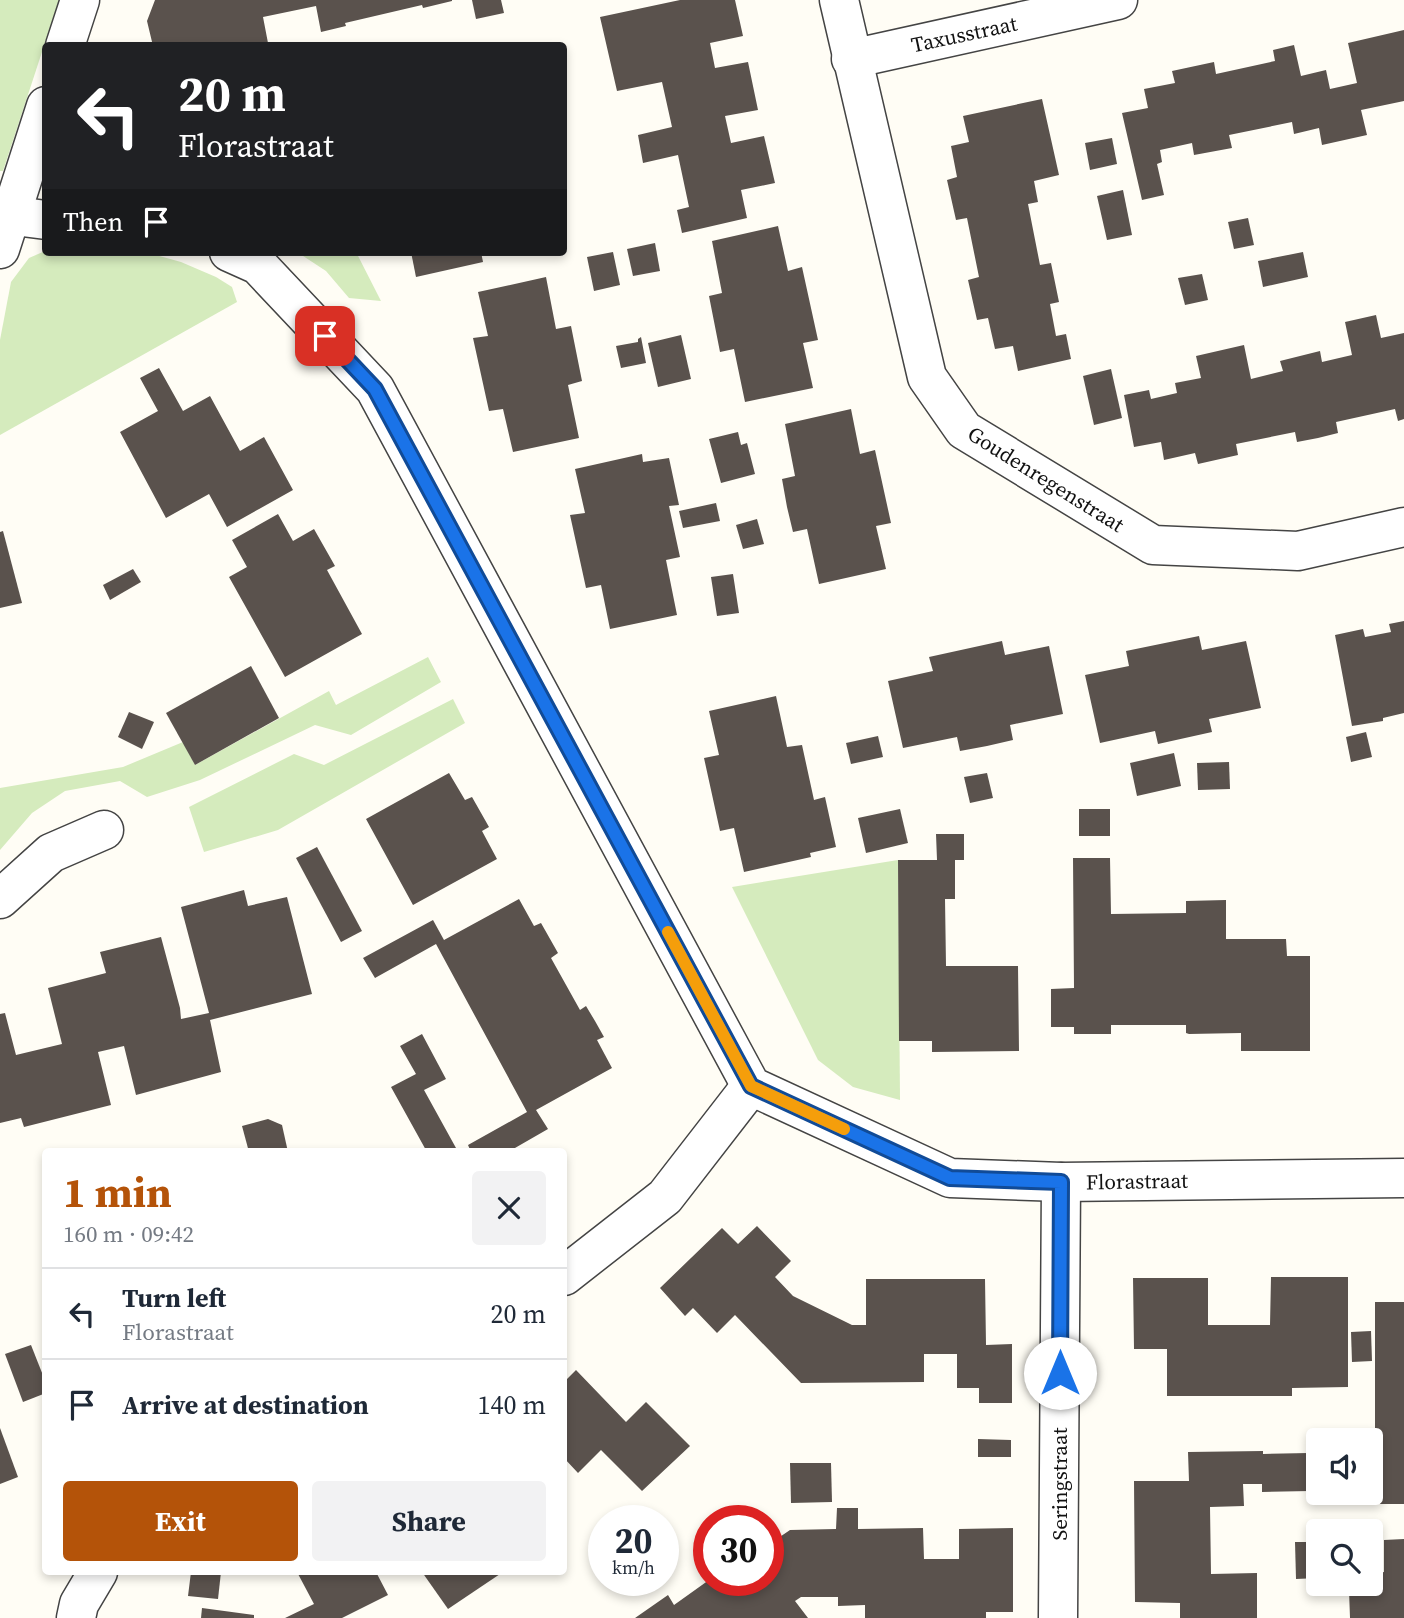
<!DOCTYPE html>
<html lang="en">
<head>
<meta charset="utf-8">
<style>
  :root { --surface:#fff; --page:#f2f2f3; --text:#1f2937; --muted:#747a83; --line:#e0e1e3; --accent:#b45309 }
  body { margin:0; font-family:"Source Serif 4",serif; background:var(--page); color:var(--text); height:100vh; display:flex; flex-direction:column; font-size:26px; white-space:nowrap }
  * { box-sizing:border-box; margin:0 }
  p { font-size:23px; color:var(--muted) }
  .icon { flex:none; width:38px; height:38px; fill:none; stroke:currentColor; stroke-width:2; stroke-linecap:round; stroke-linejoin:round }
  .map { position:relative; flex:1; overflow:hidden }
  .sheet { position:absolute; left:42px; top:1148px; width:525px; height:427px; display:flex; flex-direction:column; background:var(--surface); border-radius:7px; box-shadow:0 4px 10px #0003 }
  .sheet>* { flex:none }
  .guide { position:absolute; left:42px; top:42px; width:525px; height:214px; border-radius:7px; box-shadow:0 4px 10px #0003; background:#202124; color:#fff; overflow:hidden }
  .controls { position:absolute; left:1306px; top:1428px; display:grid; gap:14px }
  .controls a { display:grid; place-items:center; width:77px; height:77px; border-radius:7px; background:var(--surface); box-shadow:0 4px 10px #0003; font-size:35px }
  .speed { position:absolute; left:588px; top:1505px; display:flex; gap:14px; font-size:35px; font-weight:700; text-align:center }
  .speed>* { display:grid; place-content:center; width:91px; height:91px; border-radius:50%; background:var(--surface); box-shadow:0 4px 10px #0003; line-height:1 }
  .speed small { font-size:18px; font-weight:400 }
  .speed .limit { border:10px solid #d22; background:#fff; color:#111 }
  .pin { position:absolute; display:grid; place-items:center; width:60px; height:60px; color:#fff; margin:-30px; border-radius:14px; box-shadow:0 4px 10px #0006 }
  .me { position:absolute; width:77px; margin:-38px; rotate:0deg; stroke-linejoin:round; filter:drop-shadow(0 0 5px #0008) }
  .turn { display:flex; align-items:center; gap:24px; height:147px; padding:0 21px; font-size:32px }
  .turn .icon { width:91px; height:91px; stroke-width:2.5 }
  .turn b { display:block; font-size:49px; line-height:60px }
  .then { display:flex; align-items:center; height:66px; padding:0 21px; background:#0003; gap:14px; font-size:26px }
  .round { display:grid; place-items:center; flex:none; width:74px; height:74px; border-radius:7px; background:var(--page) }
  .summary { display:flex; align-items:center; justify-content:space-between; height:119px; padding:0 21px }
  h1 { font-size:42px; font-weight:700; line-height:52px; color:var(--accent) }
  .button { display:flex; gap:14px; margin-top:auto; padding:14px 21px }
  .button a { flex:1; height:80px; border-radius:7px; background:var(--accent); color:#fff; font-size:28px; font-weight:700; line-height:80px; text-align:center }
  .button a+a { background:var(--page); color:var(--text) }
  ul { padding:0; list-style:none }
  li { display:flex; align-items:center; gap:21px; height:91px; padding:0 21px; border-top:2px solid var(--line) }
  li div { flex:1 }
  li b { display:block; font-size:26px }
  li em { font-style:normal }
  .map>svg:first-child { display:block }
</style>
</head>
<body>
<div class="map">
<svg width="1404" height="1618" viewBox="0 0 1404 1618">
  <rect width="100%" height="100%" fill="#fffdf5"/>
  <g fill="#d5ebbd">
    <path d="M0 0H59L3 171H0Z"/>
    <path d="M45 251 145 252 181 262 216 277 232 287 237 302 0 435V340L11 282 29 258Z"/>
    <path d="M297 252H356L381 301 349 298 326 271Z"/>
    <path d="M428 657 441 682 351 735 315 725 200 780 147 797 120 781 65 791 32 813 0 850V788L123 767 183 742 195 765 329 691 336 705Z"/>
    <path d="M453 699 465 723 278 830 204 852 189 807 294 754 324 765Z"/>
    <path d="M898 860 900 1100 853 1087 818 1060 732 887Z"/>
  </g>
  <g fill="#5a524d">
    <path d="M155 0H452V1L423 8 422 5 345 23 346 26 321 32 316 6 263 17 268 43 257 46H153L147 21Z"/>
    <path d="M472 0H501L504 13 476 19Z"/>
    <path d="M680 0H735L743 36 710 43 715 68 748 62 758 110 725 116 731 143 764 136 775 183 741 190 747 218 682 233 677 210 689 207 678 155 643 163 638 135 672 127 662 82 617 91 600 17Z"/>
    <path d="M1404 30V101L1361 110 1367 135 1322 145 1319 128 1294 134 1292 122 1229 135 1232 148 1194 155 1192 143 1160 150 1162 162 1157 164 1164 195 1142 200 1122 113 1148 108 1144 89 1175 83 1172 71 1214 62 1216 74 1275 61 1273 50 1294 45 1301 76 1326 70 1330 89 1357 83 1348 43Z"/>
    <path d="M1042 99 1059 175 1034 181 1038 202 1028 204 1040 265 1051 263 1059 302 1050 304 1056 336 1066 334 1071 359 1018 371 1013 346 995 349 988 318 977 320 968 280 979 277 967 218 956 220 947 180 957 177 951 146 969 142 963 116Z"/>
    <path d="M1112 138 1117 164 1090 170 1085 143Z"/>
    <path d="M1123 190 1132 235 1107 240 1097 196Z"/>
    <path d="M1248 218 1254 245 1234 249 1228 222Z"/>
    <path d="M778 226 788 271 802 267 818 340 803 343 813 388 745 402 734 349 720 352 709 296 722 293 712 241Z"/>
    <path d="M655 243 660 271 633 276 627 249Z"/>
    <path d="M411 252H481L483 262 416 277Z"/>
    <path d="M613 252 620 285 594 291 587 257Z"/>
    <path d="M1303 252 1308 277 1263 287 1258 261Z"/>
    <path d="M1202 274 1208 300 1185 305 1178 278Z"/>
    <path d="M546 277 556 329 571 326 582 381 568 385 579 438 513 452 503 409 489 411 473 338 488 336 478 292Z"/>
    <path d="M1376 315 1381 338 1404 333V419L1398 421 1395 409 1336 422 1338 433 1318 438 1297 442 1295 432 1236 444 1238 455 1198 464 1195 453 1164 460 1161 442 1134 447 1124 395 1149 390 1151 399 1177 393 1175 383 1201 378 1196 356 1244 345 1251 379 1283 371 1280 361 1320 351 1322 362 1352 355 1345 322Z"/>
    <path d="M681 335 691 379 658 387 648 343Z"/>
    <path d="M641 337 646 363 621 368 616 346 638 342V339Z"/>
    <path d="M159 368 183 411 210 396 240 451 264 437 293 490 227 527 209 494 166 518 120 432 158 411 140 378Z"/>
    <path d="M1111 369 1122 418 1094 425 1083 376Z"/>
    <path d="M851 409 860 454 875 450 891 523 876 526 886 569 819 584 807 529 793 532 787 507 782 479 795 476 785 424Z"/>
    <path d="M738 432 741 445 747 443 755 474 721 483 709 439Z"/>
    <path d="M642 454 643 462 669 458 679 505 669 506 680 557 666 560 677 615 610 629 601 585 586 588 570 515 585 513 575 469Z"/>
    <path d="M716 503 720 521 683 528 679 511Z"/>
    <path d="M278 514 293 541 314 529 335 566 327 570 362 634 285 677 229 577 247 567 232 540Z"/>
    <path d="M757 519 764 544 743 549 736 525Z"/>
    <path d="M3 531 22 603 0 608V532Z"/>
    <path d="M133 569 141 582 110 600 103 585Z"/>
    <path d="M733 574 739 613 717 616 711 577Z"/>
    <path d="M1404 621V713L1383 718V721L1352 726 1335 635 1363 629 1365 637 1391 632 1389 624Z"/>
    <path d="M1199 636 1202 650 1246 641 1261 708 1209 719 1212 732 1158 744 1155 731 1100 743 1085 675 1129 666 1126 651Z"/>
    <path d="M1002 641 1005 655 1049 646 1063 714 1010 725 1013 740 987 746 960 751 957 737 903 748 888 681 933 671 929 657Z"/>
    <path d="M251 666 279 718 195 765 166 713Z"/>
    <path d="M776 696 787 747 802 745 814 800 825 797 836 847 810 853 811 857 744 872 734 828 720 831 704 758 719 755 709 711Z"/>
    <path d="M129 712 154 722 142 749 118 737Z"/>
    <path d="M1366 732 1372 757 1351 762 1346 737Z"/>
    <path d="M878 736 883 757 851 764 846 743Z"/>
    <path d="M1174 753 1181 786 1137 796 1130 763Z"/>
    <path d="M1229 762 1230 789 1198 790 1197 763Z"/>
    <path d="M449 773 465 800 472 797 489 827 482 831 497 859 413 905 366 819Z"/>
    <path d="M987 773 993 798 970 803 964 777Z"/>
    <path d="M900 809 908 843 866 853 858 818Z"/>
    <rect x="1079" y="809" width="31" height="27"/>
    <path d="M936 834H964V860H955V899H945L946 966H1018L1019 1051 932 1052V1041H899L898 860H937Z"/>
    <path d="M317 847 362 931 341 942 296 858Z"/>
    <path d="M1073 858H1110L1111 914 1186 913V901L1226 900V939H1286L1287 956H1310V1051H1241V1033L1189 1034 1186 1033V1025H1111V1034H1074V1027H1051V989L1074 988Z"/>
    <path d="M244 890 248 906 287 897 312 994 210 1020 221 1072 136 1095 124 1046 98 1052 111 1105 24 1127 21 1118 0 1123V1014L5 1013 16 1055 62 1044 48 988 106 973 100 952 161 937 180 1008 181 1019 209 1013 181 907Z"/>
    <path d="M519 899 534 926 541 923 558 953 551 958 580 1010 586 1006 595 1021 604 1037 597 1040 612 1068 536 1110 548 1129 508 1152H471L468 1145 527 1112 436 944 375 978 363 958 433 920 444 940Z"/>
    <path d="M422 1034 446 1079 424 1090 456 1148 450 1152H427L391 1087 416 1074 400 1046Z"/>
    <path d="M268 1119 282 1125 288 1152H249L242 1126Z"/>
    <path d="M757 1226 791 1261 775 1277 793 1296 852 1325H866V1279H985L986 1345 1012 1344V1403H979V1388H957V1354H924V1382L801 1383 735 1315 717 1333 693 1308 685 1316 660 1288 722 1228 738 1244Z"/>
    <path d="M1271 1277H1348V1387L1292 1388V1396H1167V1349H1134L1133 1278H1208V1325H1270Z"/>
    <path d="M1375 1302H1404V1504H1380V1486H1370V1450H1375Z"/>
    <path d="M1371 1331 1372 1361 1352 1362 1351 1332Z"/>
    <path d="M31 1345 46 1383V1393L23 1402 5 1354Z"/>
    <path d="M576 1370 626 1422 646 1402 690 1446 642 1491 601 1450 578 1473 564 1458V1382Z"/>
    <path d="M0 1428 18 1477 0 1484Z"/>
    <path d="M978 1439 1011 1440V1457H978Z"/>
    <path d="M1263 1451V1454L1309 1453 1310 1491 1262 1492V1484H1243L1244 1506 1210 1507 1211 1574 1257 1573V1618H1180V1603L1135 1602 1134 1481H1189L1188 1452Z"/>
    <path d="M790 1463H831L832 1502 791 1503Z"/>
    <path d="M837 1508H858V1529L923 1528 924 1559H959V1529L1013 1528V1612H986V1618H865V1605L838 1606V1597H801L795 1601 808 1618H635L668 1595 674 1605 709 1580H768V1545L790 1530 836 1529Z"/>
    <path d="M1404 1539V1618H1350L1349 1590H1379V1573L1384 1572V1540Z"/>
    <path d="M1295 1542H1318V1578L1296 1579Z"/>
    <path d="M191 1572H221L218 1599 188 1596Z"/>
    <path d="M297 1572H376L388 1595 342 1618H285L314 1604Z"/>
    <path d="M422 1572H503L448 1609Z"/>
    <path d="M202 1608 254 1615V1618H201Z"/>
  </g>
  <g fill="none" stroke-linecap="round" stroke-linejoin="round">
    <defs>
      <g id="minor">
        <path d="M839 0 927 377 964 430 1153 545 1298 551 1404 527"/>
        <path d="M65 46 80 0"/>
        <path d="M851 59 1118 0"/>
        <path d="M0 214 46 220"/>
        <path d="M0 249 46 106"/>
        <path d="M229 252 258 265 375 389 751 1086 950 1178 1061 1182 1404 1178"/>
        <path d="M0 899 51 853 104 830"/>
        <path d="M564 1276 665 1197 751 1086"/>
        <path d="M76 1618 79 1604 98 1572"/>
        <path d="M1058 1618 1061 1182"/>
      </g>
    </defs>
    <use href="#minor" stroke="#444" stroke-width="41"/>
    <use href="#minor" stroke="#fff" stroke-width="38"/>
  </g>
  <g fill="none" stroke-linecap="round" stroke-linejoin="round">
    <defs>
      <path id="route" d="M325 336 375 389 751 1086 950 1178 1061 1182 1060 1373"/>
    </defs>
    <use href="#route" stroke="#114b97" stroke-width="18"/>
    <use href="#route" stroke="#1a73e8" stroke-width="12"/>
    <path stroke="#f59e0b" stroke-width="12" d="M668 932 751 1086 844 1129"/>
  </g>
  <g text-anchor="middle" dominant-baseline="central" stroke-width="7" stroke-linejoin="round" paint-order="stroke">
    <g font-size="21" fill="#111" stroke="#fff">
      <text transform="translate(964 34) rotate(-12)">Taxusstraat</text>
      <text transform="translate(1046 479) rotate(32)">Goudenregenstraat</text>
      <text transform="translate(1137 1181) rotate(-1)">Florastraat</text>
      <text transform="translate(1059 1484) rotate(-90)">Seringstraat</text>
    </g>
  </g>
</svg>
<div class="controls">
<a><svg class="icon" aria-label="sound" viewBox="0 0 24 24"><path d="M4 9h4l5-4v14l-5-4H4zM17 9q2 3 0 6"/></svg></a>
<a><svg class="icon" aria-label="search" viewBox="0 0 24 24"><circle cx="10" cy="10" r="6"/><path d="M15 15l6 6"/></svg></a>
</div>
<div class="speed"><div>20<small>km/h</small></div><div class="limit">30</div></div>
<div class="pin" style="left:325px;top:336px;background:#d93025"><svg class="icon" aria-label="arrive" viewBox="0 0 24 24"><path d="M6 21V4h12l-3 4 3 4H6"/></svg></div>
<svg class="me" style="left:1060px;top:1373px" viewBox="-20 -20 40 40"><circle r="19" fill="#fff"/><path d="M0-13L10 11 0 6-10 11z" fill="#1a73e8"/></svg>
<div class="guide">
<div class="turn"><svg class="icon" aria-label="left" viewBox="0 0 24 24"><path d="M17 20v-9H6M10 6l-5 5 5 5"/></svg><div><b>20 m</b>Florastraat</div></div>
<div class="then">Then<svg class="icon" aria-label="arrive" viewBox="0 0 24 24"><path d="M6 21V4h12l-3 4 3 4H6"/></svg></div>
</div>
<section class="sheet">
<div class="summary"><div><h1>1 min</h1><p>160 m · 09:42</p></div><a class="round"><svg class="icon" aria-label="close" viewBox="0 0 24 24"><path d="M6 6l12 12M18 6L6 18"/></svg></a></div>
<ul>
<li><svg class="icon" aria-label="left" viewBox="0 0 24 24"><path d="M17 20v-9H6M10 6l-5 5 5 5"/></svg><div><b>Turn left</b><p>Florastraat</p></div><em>20 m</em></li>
<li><svg class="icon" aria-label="arrive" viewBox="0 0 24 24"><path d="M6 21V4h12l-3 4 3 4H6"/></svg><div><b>Arrive at destination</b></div><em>140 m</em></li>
</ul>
<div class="button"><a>Exit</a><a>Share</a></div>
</section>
</div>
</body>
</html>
